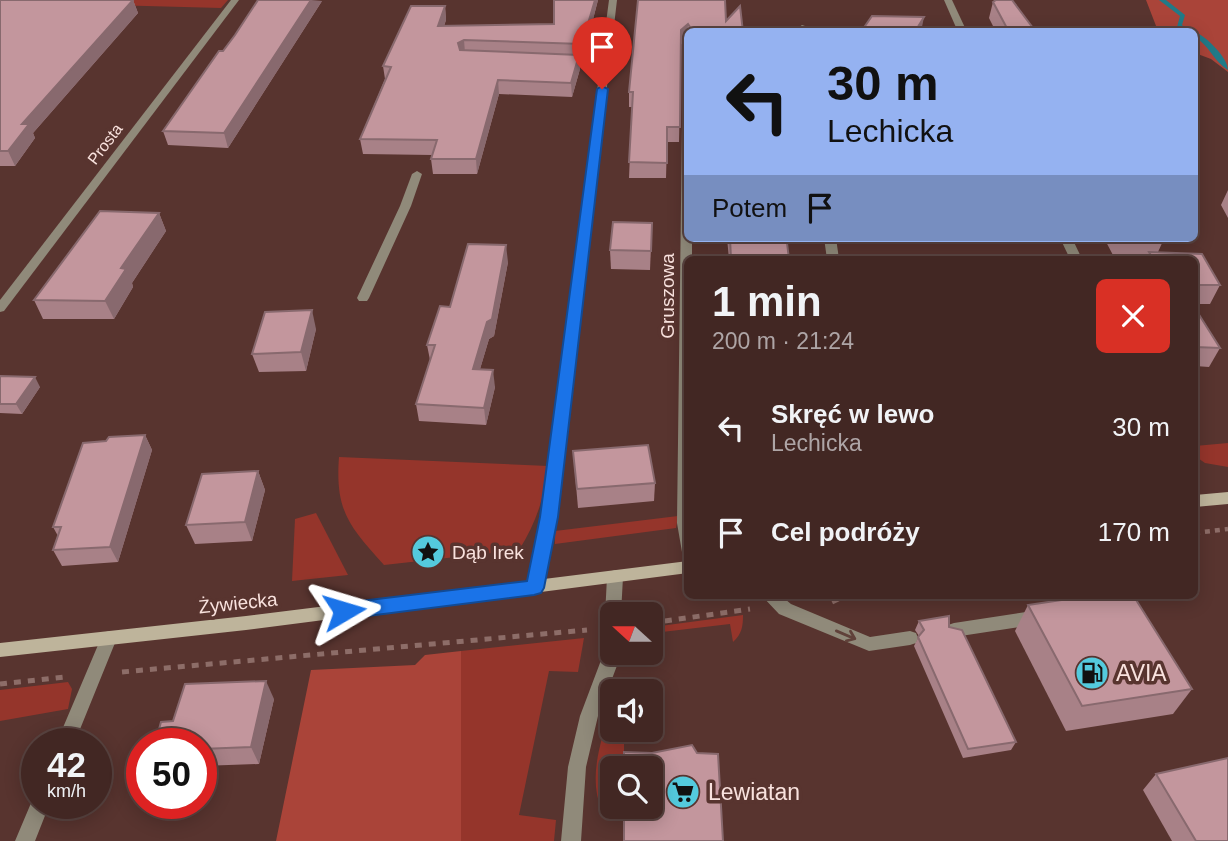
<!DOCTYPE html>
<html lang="pl">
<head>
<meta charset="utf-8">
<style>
  :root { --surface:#422723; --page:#492f2b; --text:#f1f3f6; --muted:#aea5a6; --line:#5a4441 }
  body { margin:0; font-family:Helvetica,sans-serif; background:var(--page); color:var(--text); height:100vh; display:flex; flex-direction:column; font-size:26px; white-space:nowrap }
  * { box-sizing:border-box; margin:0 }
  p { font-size:23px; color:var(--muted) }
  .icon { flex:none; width:38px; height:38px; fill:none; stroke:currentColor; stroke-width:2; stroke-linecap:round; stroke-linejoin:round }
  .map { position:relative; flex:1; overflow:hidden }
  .side { position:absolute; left:684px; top:256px; width:514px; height:343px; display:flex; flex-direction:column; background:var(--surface); border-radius:10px; box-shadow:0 4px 18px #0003,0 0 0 2px var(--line) }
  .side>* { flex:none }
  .guide { position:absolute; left:684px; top:28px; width:514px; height:214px; border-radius:10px; box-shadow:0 4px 18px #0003,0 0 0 2px var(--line); background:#95b2f1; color:#111; overflow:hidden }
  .needle { width:46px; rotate:291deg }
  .buttons { position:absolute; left:600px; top:602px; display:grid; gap:14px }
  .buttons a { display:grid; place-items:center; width:63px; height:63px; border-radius:10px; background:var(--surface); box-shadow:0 4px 18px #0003,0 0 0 2px var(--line); font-size:35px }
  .speed { position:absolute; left:21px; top:728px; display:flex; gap:14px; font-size:35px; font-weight:700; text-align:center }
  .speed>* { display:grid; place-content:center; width:91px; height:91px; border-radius:50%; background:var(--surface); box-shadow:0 4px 18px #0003,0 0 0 2px var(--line); line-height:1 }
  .speed small { font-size:18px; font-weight:400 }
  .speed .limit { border:10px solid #d22; background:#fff; color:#111 }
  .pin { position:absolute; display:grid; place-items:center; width:60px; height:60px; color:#fff; margin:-72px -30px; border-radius:50% 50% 50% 0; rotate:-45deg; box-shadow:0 0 7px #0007 }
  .pin .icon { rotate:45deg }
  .me { position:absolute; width:77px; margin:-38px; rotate:83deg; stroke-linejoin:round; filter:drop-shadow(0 0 5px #0008) }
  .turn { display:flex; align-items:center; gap:24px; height:147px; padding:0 28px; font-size:32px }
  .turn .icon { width:91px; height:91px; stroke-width:2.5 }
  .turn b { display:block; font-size:49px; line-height:60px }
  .then { display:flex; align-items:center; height:66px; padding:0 28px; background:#0003; gap:14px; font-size:26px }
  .round { display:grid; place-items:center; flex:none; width:74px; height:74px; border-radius:10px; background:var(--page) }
  .overview { display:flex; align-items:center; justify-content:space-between; height:119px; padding:0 28px }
  h1 { font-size:42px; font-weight:600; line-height:52px }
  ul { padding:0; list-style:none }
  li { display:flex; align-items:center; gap:21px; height:105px; padding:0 28px }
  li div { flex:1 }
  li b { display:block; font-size:26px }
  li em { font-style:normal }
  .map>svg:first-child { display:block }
</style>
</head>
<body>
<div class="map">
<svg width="1228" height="841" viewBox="0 0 1228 841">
  <rect width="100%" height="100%" fill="#58342f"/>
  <g fill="#95352b">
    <path d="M75 0H228L221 8 71 4Z"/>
    <path d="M1228 443V467L1205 463 1195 456V446Z"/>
    <path d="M339 457 548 466C544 499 536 523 519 550L384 565C349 526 335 511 339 457Z"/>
    <path d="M316 513 348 575 292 581 295 519Z"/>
    <path d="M678 516 676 528 555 544V531Z"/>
    <path d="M743 615C743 626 742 634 733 642L730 624 662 632 660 626Z"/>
    <path d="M584 638 578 672 549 671 519 815 556 820 554 841H461V651Z"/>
    <path d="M68 682 72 689 68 709 0 721V690Z"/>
    <path d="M612 704V730H624V768H612V807H623V818L602 811C587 776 602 739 612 704Z"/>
  </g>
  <g fill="#aa4439">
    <path d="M1146 0H1228V72L1211 59 1195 53V32L1158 31Z"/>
    <path d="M461 651V841H276L311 670 415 665 425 655Z"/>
  </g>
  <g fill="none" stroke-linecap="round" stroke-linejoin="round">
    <g fill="#227a87" fill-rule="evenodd">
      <path d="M1159 0H1166L1185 15 1182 25 1190 32H1182L1177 27 1180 16Z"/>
      <path d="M1195 32C1207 37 1228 58 1228 70 1214 62 1209 45 1195 37Z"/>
    </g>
    <path stroke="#8d6d68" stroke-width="4.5" stroke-dasharray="5 5" stroke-linecap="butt" d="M1195 533 1228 529"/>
    <g stroke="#8d6d68" stroke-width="5" stroke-dasharray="7 7" stroke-linecap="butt">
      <path d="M832 602 847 595"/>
      <path d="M651 623 750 609"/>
      <path d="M122 672 587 630"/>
      <path d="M0 684 64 677"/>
    </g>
    <g fill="#908a7a" fill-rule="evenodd">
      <path d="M561 59 605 61 610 64 605 67 558 64V60Z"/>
      <path d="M417 171 422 174 411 206 369 298 367 301H359L357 298 400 206 412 174Z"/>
      <path d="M615 570 621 572 623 577 621 614H612V653H621V655L598 716 586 767 581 841H561L568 767 580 716 603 655 607 577 609 572Z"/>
      <path d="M761 595H780L791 604 870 637 910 631 916 633 918 638 916 643 910 645 869 651 779 614Z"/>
      <path d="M1039 610 1045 612 1047 617 1045 622 1039 624 954 637 948 635 946 630 948 625 954 623Z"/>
    </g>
    <g fill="#908a7a" fill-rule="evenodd">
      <path d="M231 0H239L4 311 0 312V300Z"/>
      <path d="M609 0H617L557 517 542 588 540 593 534 595 528 593 526 588 541 517Z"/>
      <path d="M944 0H952L967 32H958Z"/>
      <path d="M802 25 805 26 807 32H799L798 28Z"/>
      <path d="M687 41 688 238H692V259H688V554L682 552 677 523 683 44Z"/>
      <path d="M824 238H836L839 259H827Z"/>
      <path d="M1060 238H1072L1082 259H1070Z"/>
      <path d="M109 631 115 633 117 638 74 744H56L101 638 103 633Z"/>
      <path d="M37 795V803H50L35 841H15L34 796Z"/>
    </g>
    <g fill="#beb49b" fill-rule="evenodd">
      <path d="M1228 492V504L1195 507V495Z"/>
      <path d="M688 561V573L246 630 0 657V643L246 616Z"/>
    </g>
  </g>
  <g fill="#a88187">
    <path d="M0 0H133L138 13 33 133 35 138 15 166H0Z"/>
    <path d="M598 0 583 58 579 57 580 69 572 97 499 94 477 174H433L431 159 432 155 363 154 360 139 385 79 383 66 445 6 446 20 444 26 554 24Z"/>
    <path d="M638 0 726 21 743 32H688V39L681 44 679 142H667L666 178H629L632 107H629V92Z"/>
    <path d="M322 1 228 148 168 145 163 131 223 51Z"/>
    <path d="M993 2 1036 32H996L989 18Z"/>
    <path d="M1228 190V218L1221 205Z"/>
    <path d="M159 213 166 231 132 283 133 287 114 319H43L34 300Z"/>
    <path d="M652 223 650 270 611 269 610 250Z"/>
    <path d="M727 238H757L758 242 789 259H729Z"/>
    <path d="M1104 238H1161L1163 241 1158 252 1202 254 1220 285 1210 304H1195V259H1145L1114 257Z"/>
    <path d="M508 262 494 336 489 339 480 369 495 387 486 425 419 421 416 404 430 360 427 345 450 307Z"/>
    <path d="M1195 312 1220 348 1209 367 1195 366Z"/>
    <path d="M316 329 306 371 259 372 252 354Z"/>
    <path d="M0 376 40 387 22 414 0 413Z"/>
    <path d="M145 435 152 450 118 562 62 566 53 550 58 536 53 527 106 441Z"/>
    <path d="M573 451 655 483 654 501 578 508Z"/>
    <path d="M258 471 265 490 252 541 195 544 186 525Z"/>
    <path d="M1028 605 1192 689 1173 714 1066 731 1015 631Z"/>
    <path d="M919 621 949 627 1016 742 1011 750 963 758 914 646 919 636 915 630Z"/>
    <path d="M274 699 259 764 201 766V744Z"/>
    <path d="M1156 774 1228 841H1172L1143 790Z"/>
  </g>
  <g fill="#88696e">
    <path d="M133 0 138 13 33 133 35 138 15 166 8 151 22 124Z"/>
    <path d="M311 0 322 1 228 148 224 133Z"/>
    <path d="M595 0H598L583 58 582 44Z"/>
    <path d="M445 6 446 20 439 40 438 26Z"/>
    <path d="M924 17 921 32 916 30Z"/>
    <path d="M688 24 687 38 680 44 681 30Z"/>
    <path d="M464 40 465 53 459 57 458 43Z"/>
    <path d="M579 55 580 69 572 97 571 83Z"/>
    <path d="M498 80 499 94 477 174 476 159Z"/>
    <path d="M159 213 166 231 132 283 133 287 114 319 105 301 121 268Z"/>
    <path d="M506 245 508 262 494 336 489 339 475 386 473 369Z"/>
    <path d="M312 310 316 329 306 371 301 352Z"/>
    <path d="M493 370 495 387 486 425 484 408Z"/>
    <path d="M35 377 40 387 22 414 16 404Z"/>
    <path d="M145 435 152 450 118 562 110 547Z"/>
    <path d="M258 471 265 490 252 541 245 522Z"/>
    <path d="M266 681 274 699 259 764 251 747Z"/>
  </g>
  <g fill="#c3969d" stroke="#88696e" stroke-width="2">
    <path d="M0 0H133L22 124H29L8 151H0Z"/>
    <path d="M258 0H311L224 133 163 131 219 51H223L235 35Z"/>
    <path d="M554 0H595L582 44 464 40 458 43 460 50 579 55 571 83 498 80 476 159H431L437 140 360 139 391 67 383 66 411 6H445L438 26 554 24Z"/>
    <path d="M638 0H725L726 21 740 6 743 32H690V27L688 24 681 30 680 127H667V163L629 162 633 92H629Z"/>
    <path d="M996 0H1012L1036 32H1009L993 2Z"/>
    <path d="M872 16 924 17 916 30H936L937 32H864L863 29Z"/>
    <path d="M100 211 159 213 121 268 126 269 105 301 34 300Z"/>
    <path d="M613 222 652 223 651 251 610 250Z"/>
    <path d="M730 238H757L758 242 787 243 789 259H731Z"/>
    <path d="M1121 238H1161L1163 241 1122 239Z"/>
    <path d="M468 244 506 245 492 319 487 322 473 369 493 370 484 408 416 404 435 345H427L440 306 450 307Z"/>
    <path d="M1149 252 1202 254 1220 285H1195V259H1153Z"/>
    <path d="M312 310 301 352 252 354 265 312Z"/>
    <path d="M1195 312 1198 313 1220 348 1195 347Z"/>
    <path d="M0 376 35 377 16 404H0Z"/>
    <path d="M145 435 110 547 53 550 61 527H53L83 443 106 441 109 437Z"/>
    <path d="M648 445 655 483 577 489 573 451Z"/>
    <path d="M258 471 245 522 186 525 202 474Z"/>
    <path d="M1095 595H1133L1192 689 1082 706 1028 605Z"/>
    <path d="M949 616V627L962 630 1016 742 968 749 918 637 924 630 919 621Z"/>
    <path d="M266 681 251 747 201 749V744H155L161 722 173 721 185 684Z"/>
    <path d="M692 745 697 753 718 754 723 841H624V807H651V768H624V752L652 753Z"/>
    <path d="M1228 758V841H1196L1156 774Z"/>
  </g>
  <defs><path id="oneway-shaft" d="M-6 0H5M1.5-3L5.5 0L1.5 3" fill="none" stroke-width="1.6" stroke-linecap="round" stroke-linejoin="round" transform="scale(1.75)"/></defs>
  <use stroke="#60413a" href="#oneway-shaft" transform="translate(846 635) rotate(23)"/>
  <path fill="#1a73e8" stroke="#114b97" stroke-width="2" d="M602 86 608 89 558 517 544 588 541 593 534 595 344 619 337 617 335 611 337 606 344 603 527 581 540 517 597 89Z"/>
  <defs>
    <symbol id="sight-disc" viewBox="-11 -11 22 22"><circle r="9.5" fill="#54cadd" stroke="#58342f"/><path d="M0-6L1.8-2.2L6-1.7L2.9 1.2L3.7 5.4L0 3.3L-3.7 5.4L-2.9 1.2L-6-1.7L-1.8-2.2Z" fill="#111"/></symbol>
    <symbol id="fuel-disc" viewBox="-11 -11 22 22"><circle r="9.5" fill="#54cadd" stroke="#58342f"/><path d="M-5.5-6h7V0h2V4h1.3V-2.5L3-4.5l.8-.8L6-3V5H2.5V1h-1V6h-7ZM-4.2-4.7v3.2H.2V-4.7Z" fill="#111"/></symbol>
    <symbol id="supermarket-disc" viewBox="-11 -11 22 22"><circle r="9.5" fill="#54cadd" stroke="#58342f"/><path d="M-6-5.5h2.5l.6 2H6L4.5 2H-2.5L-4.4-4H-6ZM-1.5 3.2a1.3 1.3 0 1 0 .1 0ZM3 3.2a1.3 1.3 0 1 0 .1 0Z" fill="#111"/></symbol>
  </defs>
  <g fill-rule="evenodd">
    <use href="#sight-disc" x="409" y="533" width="38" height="38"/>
    <use href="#fuel-disc" x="1073" y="654" width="38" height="38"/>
    <use href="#supermarket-disc" x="664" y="773" width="38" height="38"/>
  </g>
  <g text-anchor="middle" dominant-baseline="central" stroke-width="7" stroke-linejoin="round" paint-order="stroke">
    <g font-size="16" fill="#f9e2de" stroke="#58342f">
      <text transform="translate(105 144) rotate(-53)">Prosta</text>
    </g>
    <g font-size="19" fill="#f9e2de" stroke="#58342f">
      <text transform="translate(667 296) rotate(-90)">Gruszowa</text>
      <text transform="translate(238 603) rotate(-6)">Żywiecka</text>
    </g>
    <g font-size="19" fill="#f9e2de" stroke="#58342f" text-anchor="start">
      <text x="452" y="552">Dąb Irek</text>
    </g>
    <g font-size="23" fill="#f9e2de" stroke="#58342f" text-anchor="start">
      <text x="1116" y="673">AVIA</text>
      <text x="708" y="792">Lewiatan</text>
    </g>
  </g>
</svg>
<div class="buttons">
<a><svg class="needle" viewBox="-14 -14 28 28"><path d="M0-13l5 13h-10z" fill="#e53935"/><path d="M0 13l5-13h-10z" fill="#aea5a6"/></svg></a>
<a><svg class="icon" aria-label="sound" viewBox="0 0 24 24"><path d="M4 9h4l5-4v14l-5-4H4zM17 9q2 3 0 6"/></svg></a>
<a><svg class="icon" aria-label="search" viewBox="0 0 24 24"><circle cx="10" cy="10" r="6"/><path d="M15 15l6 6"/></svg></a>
</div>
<div class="speed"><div>42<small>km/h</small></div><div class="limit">50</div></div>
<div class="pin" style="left:602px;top:89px;background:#d93025"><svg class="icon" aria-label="arrive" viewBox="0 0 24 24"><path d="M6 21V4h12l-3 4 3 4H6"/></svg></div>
<svg class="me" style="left:344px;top:611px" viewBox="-20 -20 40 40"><path d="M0-17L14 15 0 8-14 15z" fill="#1a73e8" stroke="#fff" stroke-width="4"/></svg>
<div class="guide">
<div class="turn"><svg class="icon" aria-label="left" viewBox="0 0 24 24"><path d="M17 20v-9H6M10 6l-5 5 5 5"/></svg><div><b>30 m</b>Lechicka</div></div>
<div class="then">Potem<svg class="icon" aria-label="arrive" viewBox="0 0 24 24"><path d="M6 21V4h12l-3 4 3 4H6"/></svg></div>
</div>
<section class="side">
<div class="overview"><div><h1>1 min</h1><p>200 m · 21:24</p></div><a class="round" style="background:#d93025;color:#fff"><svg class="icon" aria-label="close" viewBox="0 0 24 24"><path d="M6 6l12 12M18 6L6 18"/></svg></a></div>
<ul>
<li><svg class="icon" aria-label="left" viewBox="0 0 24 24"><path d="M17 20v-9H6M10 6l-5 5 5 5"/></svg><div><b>Skręć w lewo</b><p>Lechicka</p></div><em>30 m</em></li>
<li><svg class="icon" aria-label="arrive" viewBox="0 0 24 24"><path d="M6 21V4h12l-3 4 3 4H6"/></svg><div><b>Cel podróży</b></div><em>170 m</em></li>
</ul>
</section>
</div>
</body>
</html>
